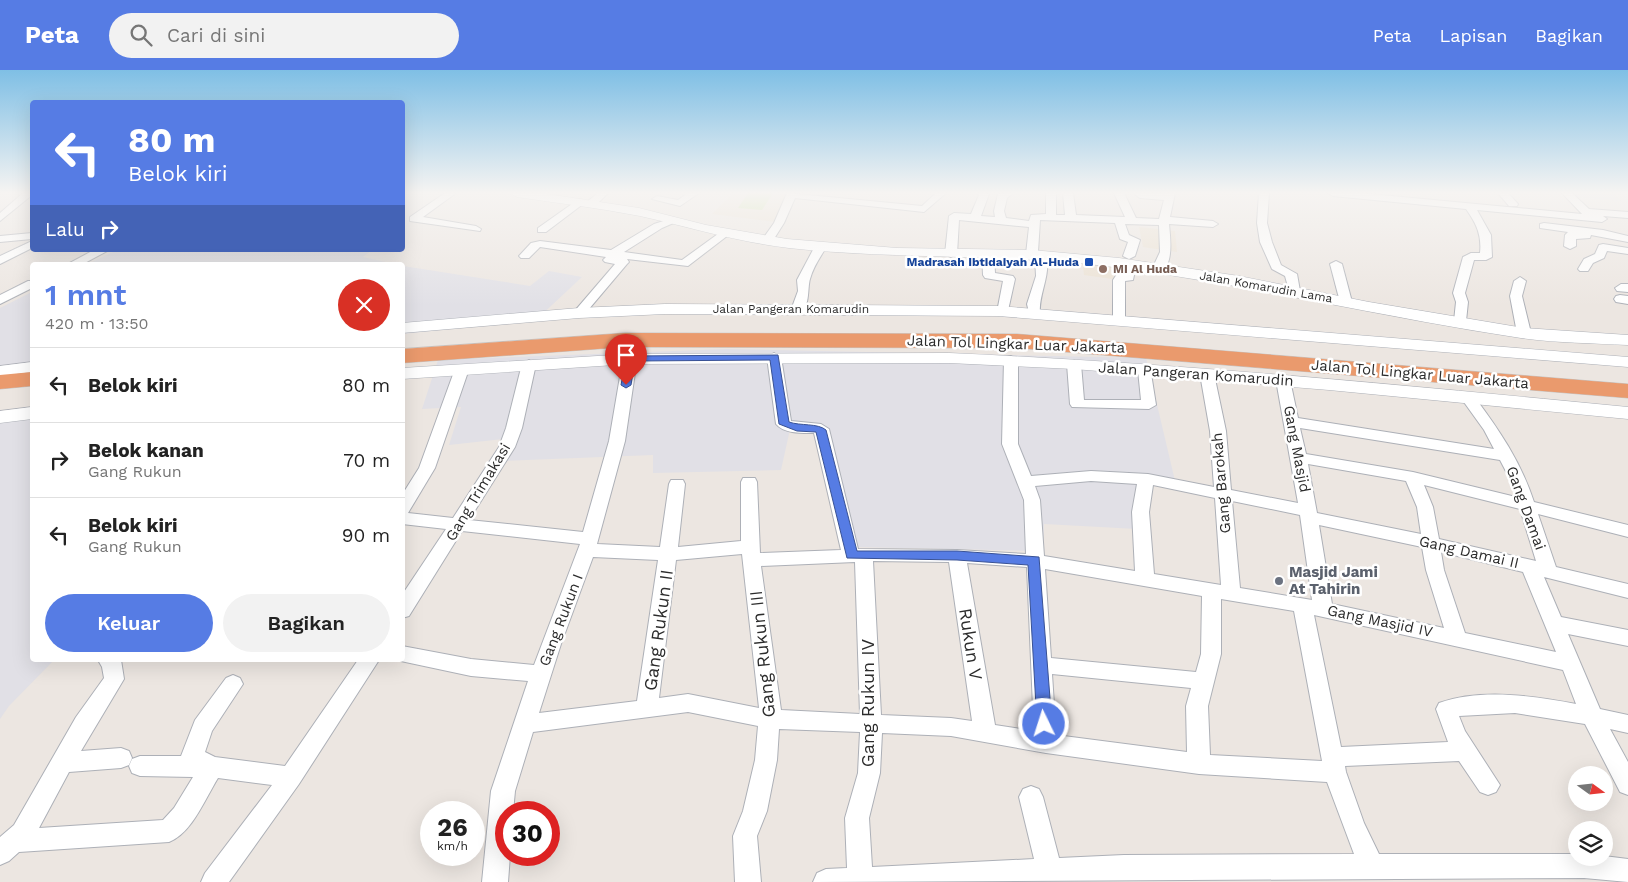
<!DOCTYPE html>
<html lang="id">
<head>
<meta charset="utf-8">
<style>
  :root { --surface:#fff; --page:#f2f2f2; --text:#222; --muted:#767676; --line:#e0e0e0; --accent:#567ce4 }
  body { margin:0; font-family:"Work Sans",sans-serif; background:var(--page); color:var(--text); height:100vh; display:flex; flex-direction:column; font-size:19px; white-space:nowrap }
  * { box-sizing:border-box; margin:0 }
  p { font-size:16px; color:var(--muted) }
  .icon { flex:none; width:28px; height:28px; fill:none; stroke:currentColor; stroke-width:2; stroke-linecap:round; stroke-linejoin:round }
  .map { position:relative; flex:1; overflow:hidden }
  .drawer { position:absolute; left:30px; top:192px; width:375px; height:400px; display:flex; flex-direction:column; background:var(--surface); border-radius:5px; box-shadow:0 5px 20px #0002 }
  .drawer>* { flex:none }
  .hud { position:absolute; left:30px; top:30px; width:375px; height:152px; border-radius:5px; box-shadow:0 5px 20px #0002; background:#567ce4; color:#fff; overflow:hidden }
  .needle { width:32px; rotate:105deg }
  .tools { position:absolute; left:1568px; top:696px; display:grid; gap:10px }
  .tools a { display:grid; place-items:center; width:45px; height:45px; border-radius:50%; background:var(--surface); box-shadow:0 5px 20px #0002; font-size:25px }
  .speed { position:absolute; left:420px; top:731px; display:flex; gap:10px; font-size:25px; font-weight:700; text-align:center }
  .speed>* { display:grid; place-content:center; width:65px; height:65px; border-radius:50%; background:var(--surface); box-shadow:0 5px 20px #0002; line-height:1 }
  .speed small { font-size:12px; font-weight:400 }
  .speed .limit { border:8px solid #d22; background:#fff; color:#111 }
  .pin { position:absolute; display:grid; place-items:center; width:42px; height:42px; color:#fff; margin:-51px -21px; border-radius:50% 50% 50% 0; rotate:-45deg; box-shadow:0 0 5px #0007 }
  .pin .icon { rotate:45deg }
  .me { position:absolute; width:55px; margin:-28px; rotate:356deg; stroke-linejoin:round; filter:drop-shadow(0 0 4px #0008) }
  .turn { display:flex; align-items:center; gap:18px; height:105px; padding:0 15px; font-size:22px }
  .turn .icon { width:65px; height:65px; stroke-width:2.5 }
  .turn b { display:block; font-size:35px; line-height:42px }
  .then { display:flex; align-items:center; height:48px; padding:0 15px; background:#0003; gap:10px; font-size:19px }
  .round { display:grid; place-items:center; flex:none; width:52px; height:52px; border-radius:26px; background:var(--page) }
  .head { display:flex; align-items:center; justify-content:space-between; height:85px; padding:0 15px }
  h1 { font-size:30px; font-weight:600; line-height:38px; color:var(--accent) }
  .primary-button { display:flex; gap:10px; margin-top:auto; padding:10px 15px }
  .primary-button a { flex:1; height:58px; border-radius:30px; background:var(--accent); color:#fff; font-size:20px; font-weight:600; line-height:58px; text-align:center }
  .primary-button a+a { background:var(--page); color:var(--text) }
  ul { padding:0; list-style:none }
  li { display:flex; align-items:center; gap:15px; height:75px; padding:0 15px; border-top:1px solid var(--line) }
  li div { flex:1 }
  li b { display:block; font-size:19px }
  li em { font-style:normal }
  header { display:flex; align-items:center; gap:30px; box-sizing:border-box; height:70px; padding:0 25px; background:var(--accent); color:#fff }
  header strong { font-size:24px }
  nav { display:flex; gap:28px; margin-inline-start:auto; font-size:18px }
  .search { width:350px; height:45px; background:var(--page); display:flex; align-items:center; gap:12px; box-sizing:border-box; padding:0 18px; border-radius:28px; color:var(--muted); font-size:19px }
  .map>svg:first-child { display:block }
</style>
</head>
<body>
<header>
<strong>Peta</strong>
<div class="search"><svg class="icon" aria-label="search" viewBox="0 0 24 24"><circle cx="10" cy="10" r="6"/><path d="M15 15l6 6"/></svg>Cari di sini</div>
<nav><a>Peta</a><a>Lapisan</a><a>Bagikan</a></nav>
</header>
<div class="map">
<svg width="1628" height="812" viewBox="0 0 1628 812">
  <rect width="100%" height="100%" fill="#ece6e1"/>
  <g fill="#e1e0e6">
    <path d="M1573 123H1612L1621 131 1577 127Z"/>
    <path d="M117 180H372L363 187 399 195H86Z"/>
    <path d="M403 196 530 216 549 201 582 207 536 250 403 264Z"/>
    <path d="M32 222V300L0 304V238Z"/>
    <path d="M727 279 1146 288 1176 415 1141 410 1137 459 1044 454 1043 481 852 477 822 354 791 355 781 400 653 403V385L504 391 512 368 449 375 461 337 422 339 438 290Z"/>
    <path d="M32 341V590H54L9 636 0 649V345Z"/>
  </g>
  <g fill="#ebe1d3">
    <path d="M733 123H790L776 152 712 144Z"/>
    <path d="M1139 157 1175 161 1177 182 1143 177Z"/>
    <path d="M1082 189 1123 194 1122 206 1112 209 1084 205Z"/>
  </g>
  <path fill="#cbe1a2" d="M748 123H773L762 140 738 138Z"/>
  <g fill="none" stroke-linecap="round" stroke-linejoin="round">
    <defs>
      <g id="minor">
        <path d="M23 123H32V125L0 151V143Z"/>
        <path d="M445 123H456L423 147 476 156 481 159 480 161 410 151V147Z"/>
        <path d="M598 123H608L596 135H588V131Z"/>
        <path d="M688 123H699L680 136 652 129 657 126 678 130Z"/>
        <path d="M787 123 922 136 936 123H946L924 142 795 128 784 153 772 172H764L762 170 774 153Z"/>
        <path d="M977 123 989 124 981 146 995 147 994 141 998 124 1013 123 1007 128 1004 141 1006 148 1029 151 1031 145 1046 144V123H1056V145H1065L1063 123H1073L1076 145 1125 147 1114 123H1124L1136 148 1159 149 1164 130 1140 128 1133 123H1175L1170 147 1213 151 1218 154 1213 157 1169 154C1170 166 1175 198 1158 203L1152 199 1160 182 1159 155 1125 154 1129 165 1140 170 1135 186 1129 189 1123 186 1128 172 1120 169 1115 153 1040 150 1038 182 1045 183 1047 185C1050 209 1038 225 1040 244L1034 248 1030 247 1027 234 1036 206 1035 187 1028 186 1026 184 1029 157 959 150 957 184 951 187 945 184 949 146 954 143 971 144 979 125Z"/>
        <path d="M1259 123H1269L1267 153 1272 172 1281 195 1297 204 1300 221 1298 224H1290L1285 206 1272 199 1260 172 1257 153Z"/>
        <path d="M1328 123H1360L1582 144 1562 123H1572L1589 139 1628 142V148L1603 146 1607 149 1602 152 1477 140 1491 165 1492 187 1486 190H1474L1465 223 1468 232 1466 251 1460 255 1454 251 1456 232 1453 223 1463 187 1471 183H1480C1482 165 1476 153 1466 139L1333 126Z"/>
        <path d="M1498 123H1508L1518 134 1517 136H1509Z"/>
        <path d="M579 129 583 130V134L546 162H538V158Z"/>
        <path d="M673 148 678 151 662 158 624 182 682 190 722 161H730L731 163 688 196 627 189 629 192 627 194 583 246 579 247 573 243 615 194 605 192 603 190 606 187 540 177 529 188H521L519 186 531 173 540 171 611 180 654 154Z"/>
        <path d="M1544 153 1603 160 1628 166V172L1591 165 1590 168 1576 169V176L1570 179 1564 176 1565 165 1568 162 1540 158V154Z"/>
        <path d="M32 163V169L0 172V166Z"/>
        <path d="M32 171V178L0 194V186Z"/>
        <path d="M821 173 827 176C821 186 813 197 810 209 807 218 811 240 797 244L793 243 791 240 798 221 797 210 815 176Z"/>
        <path d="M1603 174 1628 178V184L1607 181 1604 188 1593 193 1588 201H1580L1578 199 1584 189 1595 184 1599 175Z"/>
        <path d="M94 180H109L81 195H66Z"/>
        <path d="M988 181 994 184 995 203 1013 206 1015 209 1007 245 1003 246 997 242 1003 211 985 208 983 205 982 184Z"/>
        <path d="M1336 191 1342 194 1352 232 1350 235H1342L1340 232 1330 194Z"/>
        <path d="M1130 192 1136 195 1133 210 1125 211V250L1119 254 1113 250V210L1117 204 1123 203 1124 195Z"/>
        <path d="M1520 207 1526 211 1522 226 1531 263 1524 267 1517 263 1510 226 1514 211Z"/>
        <path d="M28 211H32V218L0 234V225Z"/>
        <path d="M1621 214H1628V222L1617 221 1615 218Z"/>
        <path d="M1620 225 1628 226V234L1616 232 1614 229 1616 226Z"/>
        <path d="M774 283 781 287 791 351 821 354 829 359 858 479 957 480 1026 484 1024 430 1002 374 1004 290 1006 287 1011 286 1018 290V374L1031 406 1091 401 1148 404 1214 417 1210 361 1200 304 1207 300 1214 304 1226 361 1231 420 1298 433 1276 310 1278 307H1288L1290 310 1298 348 1494 379 1484 360 1461 328 1468 324 1473 325C1498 358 1521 392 1534 432L1628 455V467L1538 444 1556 497 1628 514V528L1544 507 1561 547 1628 560V576L1568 564 1600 639 1628 645V663L1610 659 1628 692V725L1620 722 1585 654 1515 643 1459 646 1465 661 1500 715 1496 722 1488 725 1480 722 1459 691 1345 696 1346 702 1364 753 1379 784H1576V788L1604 786 1628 789V812L1584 808 813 812 817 803 826 799 847 798 845 748 858 703 860 662 779 659 777 690 767 741 757 766 761 812H735L733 766 743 741 755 690 758 656 688 642 533 662 515 721 513 742H506V785H510L508 812H482L491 721 528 611 471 606 396 590H402V576L471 589 534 595 580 474 462 461 409 546 402 548V525L446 459 402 454V425L419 398 455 299 462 295 469 299 435 398 408 443 453 448 499 377 506 358 522 294 529 290 536 294 522 358 515 377 469 450 583 462 609 371 623 289 630 285 637 289 625 371 597 474 660 477 669 414 671 410H683L685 414 678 477 741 471V412L743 408H755L757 412 760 483 841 480 814 363C803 363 784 364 776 354L767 287ZM1300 358 1500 390 1511 411 1516 427 1413 402 1306 384ZM1308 394 1406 411 1417 437 1421 464 1317 443ZM1091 411 1137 414 1132 442 1135 501 1044 486 1040 430 1035 416ZM1153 415 1215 428 1221 515 1154 504 1149 442ZM1424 415 1520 439 1536 491 1439 469 1433 437ZM1232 431 1300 445 1312 530 1240 518ZM1319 455 1422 477 1426 500 1444 558 1332 534ZM1441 482 1523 502 1556 582 1465 563 1444 500ZM742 484 759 638 688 624 659 628 676 490ZM593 487 658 490 637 631 539 643 561 574ZM873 491 949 492 972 651 951 648 881 645ZM855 492 860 644 781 640 761 496ZM967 493 1027 497 1034 661 995 655ZM1045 499 1202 526 1201 584 1196 602 1051 588ZM1221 529 1294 541 1322 691 1210 685 1208 636 1221 584ZM1314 545 1563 600 1576 634C1533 626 1482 618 1439 633L1436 639 1448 672 1341 677ZM1052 604 1191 618 1186 636 1187 682 1056 665ZM882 663 951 666 1046 683 1199 704 1327 712 1354 784 1124 785 1059 788 1043 727 1039 719 1031 716 1023 719 1019 727 1034 789 872 797 869 748 880 703Z"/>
        <path d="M1074 290 1081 294 1084 330H1141L1138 300 1140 297H1150L1156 335 1149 339 1072 337 1070 334 1067 294Z"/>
        <path d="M98 590H121L124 609 81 681 121 678 129 681 132 688 129 695 121 698 69 702 39 758 163 750 174 738 193 707 140 706 132 703 129 696 132 689 140 686H181L195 650 226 608 233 605 240 608 243 614 212 661 205 682 215 687 285 696 358 590H379L299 714 229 812H201L205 803 272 715 218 708C205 729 192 763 169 772L19 782 9 791 0 795V767L14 755 76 647 104 608 102 597Z"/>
      </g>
      <g id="tertiary">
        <path d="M510 123H540L639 138 706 155 787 169 897 178 1032 180 1119 188 1239 206 1369 232 1524 258 1628 265V275C1593 273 1556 273 1521 268 1387 248 1255 216 1121 198 1011 183 899 190 789 178 738 172 689 157 640 146 599 138 558 133 517 127Z"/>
        <path d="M665 234 998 236 1628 287V297L998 246 665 244 579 248 402 263V253L579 238Z"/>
        <path d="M949 283C1176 293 1402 315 1628 337V349L1329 320 1074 299 949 293 630 294 402 309V298L630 284Z"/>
        <path d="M32 292V302L0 306V296Z"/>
        <path d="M32 337V349L0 353V341Z"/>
      </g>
      <g id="motorway">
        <path d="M625 263 1017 264 1628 314V328L1017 278 625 277 402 293V279Z"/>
        <path d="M32 302V316L0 319V305Z"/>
      </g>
    </defs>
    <use href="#minor" stroke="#adb0b7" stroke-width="2"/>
    <use href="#tertiary" stroke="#adb0b7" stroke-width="1"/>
    <use href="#motorway" stroke="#c4c4c4" stroke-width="1"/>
    <use href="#minor" fill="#fff" fill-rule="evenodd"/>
    <use href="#tertiary" fill="#fff" fill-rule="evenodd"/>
    <use href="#motorway" fill="#ea9a6d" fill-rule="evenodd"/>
  </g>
  <linearGradient id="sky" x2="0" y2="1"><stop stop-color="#7fbfe5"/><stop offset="0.52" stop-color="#f6f4f2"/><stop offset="1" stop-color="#f6f4f2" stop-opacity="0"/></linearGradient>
  <rect width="1628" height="236" fill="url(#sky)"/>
  <path fill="#567ce4" stroke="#385194" d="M778 285 789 352C800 356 818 353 826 360L857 481H957L1039 487 1052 654 1050 658 1044 660 1039 658 1037 654 1028 495 957 490 847 488 816 362 797 361 779 354 770 290 635 291 631 315 626 318 621 315 626 288 630 286Z"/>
  <rect fill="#1a4fb4" stroke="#fff" stroke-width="2" x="1084" y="187" width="10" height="10" rx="2.5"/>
  <circle fill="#8d6e63" stroke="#fff" stroke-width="2" cx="1103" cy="199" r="5"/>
  <circle fill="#6b7280" stroke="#fff" stroke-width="2" cx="1279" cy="511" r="5"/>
  <g text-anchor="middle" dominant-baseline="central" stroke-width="5" stroke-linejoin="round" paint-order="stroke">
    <g font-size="12" font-weight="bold" fill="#164399" stroke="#fff" text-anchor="end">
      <text x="1079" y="192">Madrasah Ibtidaiyah Al-Huda</text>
    </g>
    <g font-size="12" font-weight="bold" fill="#785e54" stroke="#fff" text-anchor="start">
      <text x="1113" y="199">MI Al Huda</text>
    </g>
    <g font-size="12" fill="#2c2c2c" stroke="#fff">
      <text transform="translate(1266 217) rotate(10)">Jalan Komarudin Lama</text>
      <text x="791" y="239">Jalan Pangeran Komarudin</text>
    </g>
    <g font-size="15" fill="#2c2c2c" stroke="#fff">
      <text transform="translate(1016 274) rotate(2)">Jalan Tol Lingkar Luar Jakarta</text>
      <text transform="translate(1196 304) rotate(4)">Jalan Pangeran Komarudin</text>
      <text transform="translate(1420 304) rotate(5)">Jalan Tol Lingkar Luar Jakarta</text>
      <text transform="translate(1297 379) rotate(79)">Gang Masjid</text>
      <text transform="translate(1221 413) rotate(-95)">Gang Barokah</text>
      <text transform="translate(478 422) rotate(-59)">Gang Trimakasi</text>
      <text transform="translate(1526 438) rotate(70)">Gang Damai</text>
      <text transform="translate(1469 482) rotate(13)">Gang Damai II</text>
      <text transform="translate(561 550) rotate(-69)">Gang Rukun I</text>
      <text transform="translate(1380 551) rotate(12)">Gang Masjid IV</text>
    </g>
    <g font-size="15" font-weight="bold" fill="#5b616d" stroke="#fff" text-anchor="start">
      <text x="1289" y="502">Masjid Jami<tspan x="1289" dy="17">At Tahirin</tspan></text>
    </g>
    <g font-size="18" fill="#2c2c2c" stroke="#fff">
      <text transform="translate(658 560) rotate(-82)">Gang Rukun II</text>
      <text transform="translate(971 574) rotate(81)">Rukun V</text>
      <text transform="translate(762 584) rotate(-96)">Gang Rukun III</text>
      <text transform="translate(867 633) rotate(-90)">Gang Rukun IV</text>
    </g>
  </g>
</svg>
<div class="tools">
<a><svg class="needle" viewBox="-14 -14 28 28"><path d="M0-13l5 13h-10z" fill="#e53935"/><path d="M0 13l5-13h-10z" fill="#767676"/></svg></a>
<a><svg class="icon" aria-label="layers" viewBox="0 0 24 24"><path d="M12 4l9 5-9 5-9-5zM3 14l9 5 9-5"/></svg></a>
</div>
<div class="speed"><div>26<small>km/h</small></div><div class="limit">30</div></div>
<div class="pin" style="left:626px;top:315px;background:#d93025"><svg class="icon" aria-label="arrive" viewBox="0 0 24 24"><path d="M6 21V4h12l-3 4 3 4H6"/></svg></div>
<svg class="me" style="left:1044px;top:654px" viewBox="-20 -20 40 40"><circle r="17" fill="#567ce4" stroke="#fff" stroke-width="3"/><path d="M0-11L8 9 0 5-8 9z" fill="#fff"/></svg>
<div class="hud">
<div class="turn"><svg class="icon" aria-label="left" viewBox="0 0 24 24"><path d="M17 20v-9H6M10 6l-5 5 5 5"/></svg><div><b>80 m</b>Belok kiri</div></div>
<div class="then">Lalu<svg class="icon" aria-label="right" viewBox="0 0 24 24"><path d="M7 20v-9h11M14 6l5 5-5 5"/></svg></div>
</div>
<section class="drawer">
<div class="head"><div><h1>1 mnt</h1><p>420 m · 13:50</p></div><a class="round" style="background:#d93025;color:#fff"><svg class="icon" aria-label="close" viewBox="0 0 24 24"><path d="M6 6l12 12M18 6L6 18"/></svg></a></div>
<ul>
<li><svg class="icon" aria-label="left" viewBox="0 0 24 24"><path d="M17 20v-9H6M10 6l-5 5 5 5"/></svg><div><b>Belok kiri</b></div><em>80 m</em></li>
<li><svg class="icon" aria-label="right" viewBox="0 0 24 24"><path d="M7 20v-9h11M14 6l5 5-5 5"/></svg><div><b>Belok kanan</b><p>Gang Rukun</p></div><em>70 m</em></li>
<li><svg class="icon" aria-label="left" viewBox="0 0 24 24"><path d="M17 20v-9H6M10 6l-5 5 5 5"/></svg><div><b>Belok kiri</b><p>Gang Rukun</p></div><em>90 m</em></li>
</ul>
<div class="primary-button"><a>Keluar</a><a>Bagikan</a></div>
</section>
</div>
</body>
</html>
